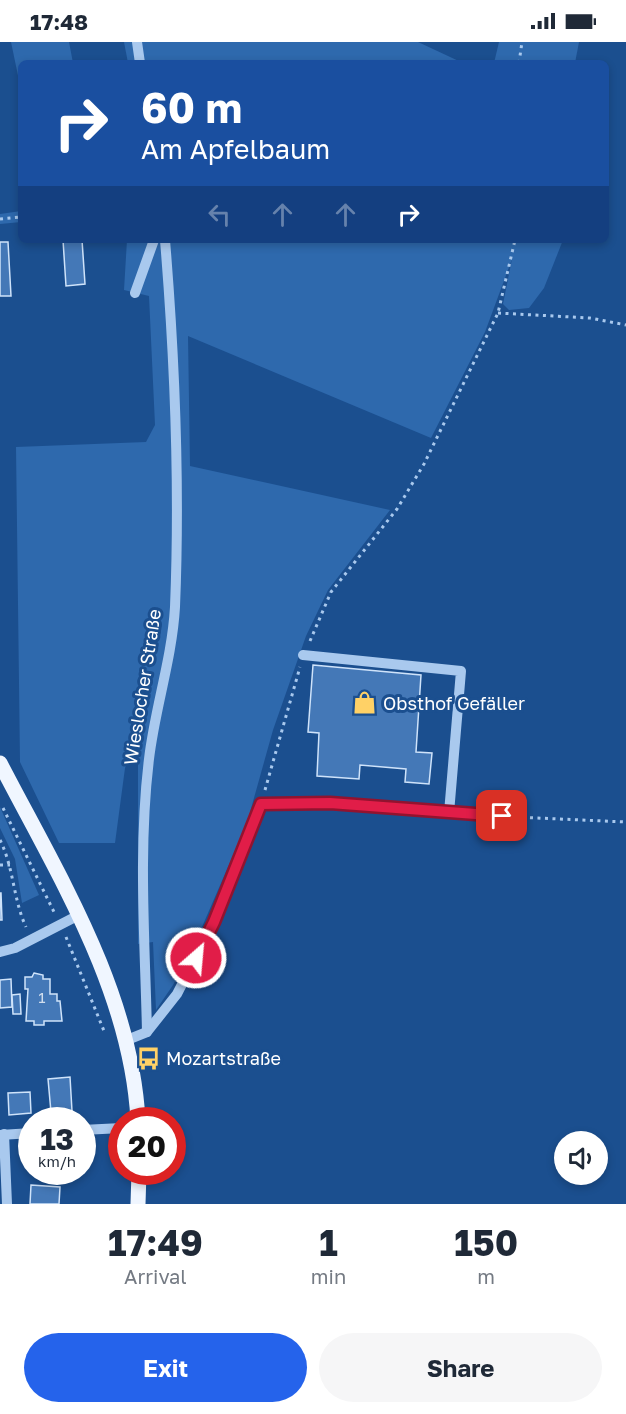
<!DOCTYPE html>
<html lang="en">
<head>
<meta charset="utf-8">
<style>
  :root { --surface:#fff; --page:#f6f6f7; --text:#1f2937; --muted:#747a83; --accent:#2563eb }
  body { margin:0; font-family:"Golos Text",sans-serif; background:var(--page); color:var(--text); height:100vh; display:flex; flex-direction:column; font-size:22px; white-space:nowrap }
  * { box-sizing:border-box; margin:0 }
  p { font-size:20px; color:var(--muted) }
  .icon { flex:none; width:33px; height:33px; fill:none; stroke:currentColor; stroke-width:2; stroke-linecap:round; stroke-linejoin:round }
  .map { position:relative; height:1162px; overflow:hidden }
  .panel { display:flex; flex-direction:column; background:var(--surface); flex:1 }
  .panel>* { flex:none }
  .guide { position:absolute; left:18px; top:18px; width:591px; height:183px; border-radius:9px; box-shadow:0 3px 9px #0003; background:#1a4fa0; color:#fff; overflow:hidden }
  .buttons { position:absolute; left:554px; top:1089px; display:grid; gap:12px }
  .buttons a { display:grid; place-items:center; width:54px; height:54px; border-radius:50%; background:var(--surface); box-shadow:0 3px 9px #0003; font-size:30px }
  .speed { position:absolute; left:18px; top:1065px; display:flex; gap:12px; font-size:30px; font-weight:700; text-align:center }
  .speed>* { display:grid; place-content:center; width:78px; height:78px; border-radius:50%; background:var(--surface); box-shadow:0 3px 9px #0003; line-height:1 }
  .speed small { font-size:15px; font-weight:400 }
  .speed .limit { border:9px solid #d22; background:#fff; color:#111 }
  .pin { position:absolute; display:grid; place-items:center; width:51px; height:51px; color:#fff; margin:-26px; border-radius:12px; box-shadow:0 3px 9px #0006 }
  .me { position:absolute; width:66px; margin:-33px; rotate:27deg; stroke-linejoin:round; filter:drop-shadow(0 0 4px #0008) }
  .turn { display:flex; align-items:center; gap:21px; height:126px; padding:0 24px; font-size:27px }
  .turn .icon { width:78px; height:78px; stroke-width:2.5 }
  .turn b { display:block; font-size:42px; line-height:51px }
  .lanes { display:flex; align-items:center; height:57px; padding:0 24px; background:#0003; justify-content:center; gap:30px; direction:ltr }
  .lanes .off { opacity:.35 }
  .eta { display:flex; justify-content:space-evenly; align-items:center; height:102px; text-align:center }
  .eta b { font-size:36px; font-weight:700; line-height:42px }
  .button { display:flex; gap:12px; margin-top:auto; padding:12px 24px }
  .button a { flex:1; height:69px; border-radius:36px; background:var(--accent); color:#fff; font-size:24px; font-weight:700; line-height:69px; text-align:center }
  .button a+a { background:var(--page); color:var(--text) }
  .status { display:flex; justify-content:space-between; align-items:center; height:42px; padding:0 30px; background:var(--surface); direction:ltr }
  .status svg { height:16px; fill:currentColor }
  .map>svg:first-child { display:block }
</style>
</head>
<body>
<div class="status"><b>17:48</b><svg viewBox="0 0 49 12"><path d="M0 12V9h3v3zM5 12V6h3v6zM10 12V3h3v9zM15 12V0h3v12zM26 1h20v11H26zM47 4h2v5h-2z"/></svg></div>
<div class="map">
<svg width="626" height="1162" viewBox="0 0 626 1162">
  <rect width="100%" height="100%" fill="#1b4f8f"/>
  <g fill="#2e69ad">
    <path d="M11 0H69L73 21H21V48Z"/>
    <path d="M124 0H418L463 21H128Z"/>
    <path d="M499 0H579L575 21H494Z"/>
    <path d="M21 169V180L0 182V172Z"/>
    <path d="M127 198H563L544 246 529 266 509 268 503 262 512 217 485 290 431 396 188 294 190 424 390 468 328 548 306 594 273 688 247 781 192 908 173 943 156 968 153 900 138 902V696L125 726 115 801H59L20 720 16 405 146 400 155 383 149 254 124 248Z"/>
    <path d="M0 765 39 853 22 861 15 817 0 786Z"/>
  </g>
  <g fill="#4478b7" stroke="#cfe3fa" stroke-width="1.5">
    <path d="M63 198H82L85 242 66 244Z"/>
    <path d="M0 200H8L11 254H0Z"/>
    <path d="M313 623 421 633 416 710 432 711 429 742 405 740 406 727 360 723 359 737 317 734 319 691 308 690Z"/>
    <path d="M0 851H1L2 878H0Z"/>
    <path d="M34 931 43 933V937H50V952H57V959H60L62 979H44V983H34V979H26L28 947H25V935H32Z"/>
    <path d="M11 937 12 965 0 966V938Z"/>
    <path d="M20 952 21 972H13L12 953Z"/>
    <path d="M70 1035 72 1069 51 1070 48 1037Z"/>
    <path d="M30 1050 31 1071 9 1073 8 1051Z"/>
    <path d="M31 1143 60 1145 59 1162H30Z"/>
  </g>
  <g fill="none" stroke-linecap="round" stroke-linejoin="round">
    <g stroke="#a9c9ee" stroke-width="3" stroke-dasharray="3 4.5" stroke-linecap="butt">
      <path d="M519 21 522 0"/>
      <path d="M0 177 21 175"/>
      <path d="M498 271 590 276 626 283"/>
      <path d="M310 599 331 550 397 467 424 422 498 271 515 198"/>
      <path d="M265 748 300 625"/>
      <path d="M3 766 54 870"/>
      <path d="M515 775 626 780"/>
      <path d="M0 798C14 826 13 857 26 885"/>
      <path d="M0 823H10"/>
      <path d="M66 895 104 989"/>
    </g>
    <g stroke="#a9c9ee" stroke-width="10">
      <path d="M137 0 140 21"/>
      <path d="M135 251 154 198"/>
      <path d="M303 613 461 629 449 771"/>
      <path d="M0 910 15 906 79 873"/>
      <path d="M147 990C145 899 138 808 149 717 155 666 172 617 175 565 180 443 175 320 165 198"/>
      <path d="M127 998 147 990 177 952 214 880 261 762 330 761 502 774"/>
      <path d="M82 1088 122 1086"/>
      <path d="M4 1092 7 1162"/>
      <path d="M0 1093 32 1091"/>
    </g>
    <g stroke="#f0f6ff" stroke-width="15">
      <path d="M0 721C58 833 131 949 138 1078"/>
      <path d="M138 1162 139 1130"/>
    </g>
  </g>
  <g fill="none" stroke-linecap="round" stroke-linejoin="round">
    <defs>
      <path id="route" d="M196 916 214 880 261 762 330 761 502 774"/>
    </defs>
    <use href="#route" stroke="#92132f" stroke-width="15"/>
    <use href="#route" stroke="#e11d48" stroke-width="10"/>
  </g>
  <defs>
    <symbol id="shop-bare" viewBox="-9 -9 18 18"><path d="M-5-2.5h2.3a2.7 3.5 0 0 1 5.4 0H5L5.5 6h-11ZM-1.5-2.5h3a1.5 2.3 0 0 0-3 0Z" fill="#ffd166" stroke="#1b4f8f" stroke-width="2.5" paint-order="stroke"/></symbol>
    <symbol id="bus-bare" viewBox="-9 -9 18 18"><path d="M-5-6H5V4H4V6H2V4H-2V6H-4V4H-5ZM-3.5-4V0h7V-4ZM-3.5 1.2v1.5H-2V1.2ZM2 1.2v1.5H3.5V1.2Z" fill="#ffd166" stroke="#1b4f8f" stroke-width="2.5" paint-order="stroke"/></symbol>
  </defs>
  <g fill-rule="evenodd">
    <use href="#shop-bare" x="348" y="644" width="33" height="33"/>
    <use href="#bus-bare" x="132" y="1000" width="33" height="33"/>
  </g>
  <g text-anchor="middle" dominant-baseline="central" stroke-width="6" stroke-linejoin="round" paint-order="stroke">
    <g font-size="15" fill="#d0dded">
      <text x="42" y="955">1</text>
    </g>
    <g font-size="18" fill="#fff" stroke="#1b4f8f">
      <text transform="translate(142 645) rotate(-81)">Wieslocher Straße</text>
    </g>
    <g font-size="18" fill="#fff" stroke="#1b4f8f" text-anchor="start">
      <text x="383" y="661">Obsthof Gefäller</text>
      <text x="166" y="1016">Mozartstraße</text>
    </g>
  </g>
</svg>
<div class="buttons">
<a><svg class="icon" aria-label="sound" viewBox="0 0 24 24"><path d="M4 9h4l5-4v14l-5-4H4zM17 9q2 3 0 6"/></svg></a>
</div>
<div class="speed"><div>13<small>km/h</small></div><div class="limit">20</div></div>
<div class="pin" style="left:502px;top:774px;background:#d93025"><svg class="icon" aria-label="arrive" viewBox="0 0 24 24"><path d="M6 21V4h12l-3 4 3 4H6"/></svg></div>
<svg class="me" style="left:196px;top:916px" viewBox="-20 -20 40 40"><circle r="17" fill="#e11d48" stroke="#fff" stroke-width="3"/><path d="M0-11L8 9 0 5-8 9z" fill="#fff"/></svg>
<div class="guide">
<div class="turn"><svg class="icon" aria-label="right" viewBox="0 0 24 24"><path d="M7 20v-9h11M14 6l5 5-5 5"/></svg><div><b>60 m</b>Am Apfelbaum</div></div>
<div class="lanes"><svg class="icon off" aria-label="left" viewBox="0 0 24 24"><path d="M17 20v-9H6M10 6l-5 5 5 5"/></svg><svg class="icon off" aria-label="ahead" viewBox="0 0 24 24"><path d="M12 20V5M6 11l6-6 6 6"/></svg><svg class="icon off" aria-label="ahead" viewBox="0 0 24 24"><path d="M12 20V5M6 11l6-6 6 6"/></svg><svg class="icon" aria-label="right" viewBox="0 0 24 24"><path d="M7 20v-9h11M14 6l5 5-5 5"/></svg></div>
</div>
</div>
<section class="panel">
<div class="eta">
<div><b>17:49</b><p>Arrival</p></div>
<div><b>1</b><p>min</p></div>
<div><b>150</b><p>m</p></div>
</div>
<div class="button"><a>Exit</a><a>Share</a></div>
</section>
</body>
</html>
